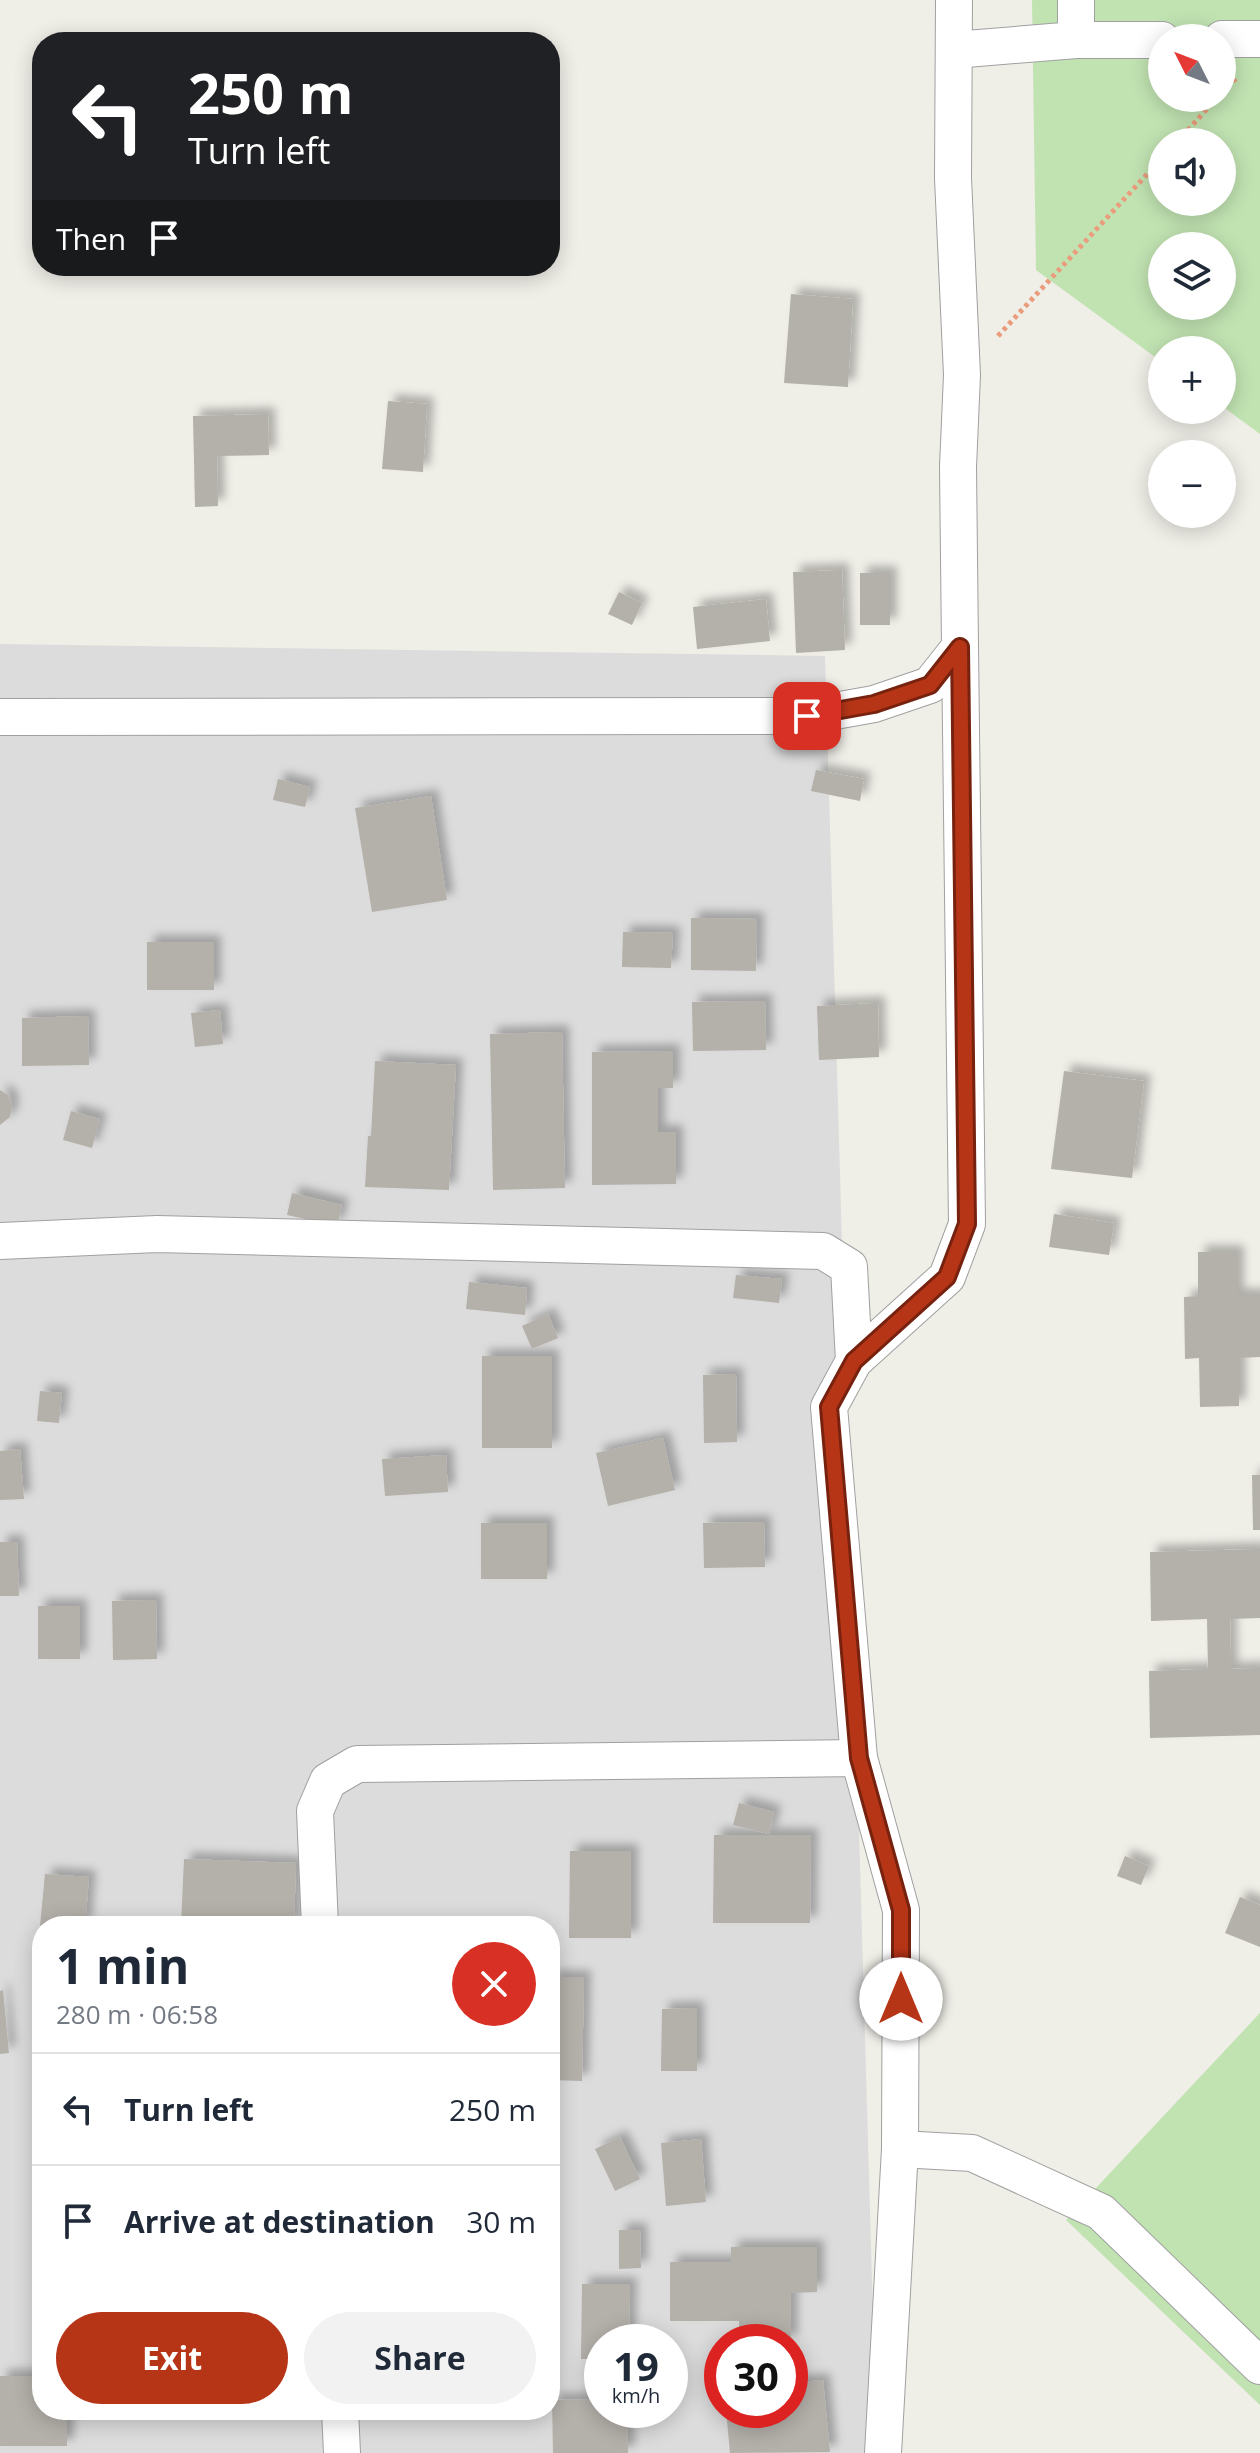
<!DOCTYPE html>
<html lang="en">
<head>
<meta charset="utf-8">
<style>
  :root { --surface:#fff; --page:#f2f2f3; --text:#1f2937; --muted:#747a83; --line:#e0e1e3; --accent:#b73517 }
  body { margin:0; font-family:"Open Sans",sans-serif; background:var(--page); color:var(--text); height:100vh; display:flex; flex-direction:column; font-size:30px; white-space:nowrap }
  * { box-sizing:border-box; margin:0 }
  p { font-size:26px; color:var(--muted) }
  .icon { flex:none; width:44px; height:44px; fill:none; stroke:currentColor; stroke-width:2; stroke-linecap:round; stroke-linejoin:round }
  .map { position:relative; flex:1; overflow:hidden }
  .sheet { position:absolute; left:32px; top:1916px; width:528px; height:504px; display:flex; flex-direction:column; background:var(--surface); border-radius:32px; box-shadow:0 4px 20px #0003 }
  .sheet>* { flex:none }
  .hud { position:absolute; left:32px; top:32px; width:528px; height:244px; border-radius:32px; box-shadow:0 4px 20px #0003; background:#202124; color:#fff; overflow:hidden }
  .needle { width:52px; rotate:312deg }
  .controls { position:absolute; left:1148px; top:24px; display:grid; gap:16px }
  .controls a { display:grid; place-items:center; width:88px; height:88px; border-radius:50%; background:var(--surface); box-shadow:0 4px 20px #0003; font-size:40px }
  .speed { position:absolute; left:584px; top:2324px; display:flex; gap:16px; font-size:40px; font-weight:700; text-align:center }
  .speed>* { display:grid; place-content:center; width:104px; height:104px; border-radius:50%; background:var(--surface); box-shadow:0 4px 20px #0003; line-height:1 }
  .speed small { font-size:20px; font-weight:400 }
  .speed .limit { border:12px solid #d22; background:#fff; color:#111 }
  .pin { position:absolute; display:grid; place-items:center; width:68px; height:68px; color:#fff; margin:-34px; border-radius:16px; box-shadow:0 4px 12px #0006 }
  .me { position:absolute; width:88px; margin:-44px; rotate:0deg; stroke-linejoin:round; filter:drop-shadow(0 0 6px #0008) }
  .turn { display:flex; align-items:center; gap:28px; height:168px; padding:0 24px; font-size:36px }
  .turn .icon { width:104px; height:104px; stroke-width:2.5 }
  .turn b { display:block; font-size:56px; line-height:68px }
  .then { display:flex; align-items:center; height:76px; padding:0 24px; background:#0003; gap:16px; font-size:30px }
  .round { display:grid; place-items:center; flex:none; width:84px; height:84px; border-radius:42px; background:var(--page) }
  .overview { display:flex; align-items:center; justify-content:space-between; height:136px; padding:0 24px }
  h1 { font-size:48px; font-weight:700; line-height:60px }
  .primary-button { display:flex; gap:16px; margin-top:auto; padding:16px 24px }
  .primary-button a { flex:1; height:92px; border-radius:48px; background:var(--accent); color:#fff; font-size:32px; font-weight:700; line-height:92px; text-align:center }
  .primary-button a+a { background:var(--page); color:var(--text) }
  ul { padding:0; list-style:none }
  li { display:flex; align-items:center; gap:24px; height:112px; padding:0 24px; border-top:2px solid var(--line) }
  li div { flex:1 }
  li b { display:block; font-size:30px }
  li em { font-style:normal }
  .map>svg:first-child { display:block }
</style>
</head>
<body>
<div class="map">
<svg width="1260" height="2453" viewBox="0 0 1260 2453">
  <defs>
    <filter id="shadow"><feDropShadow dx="7" dy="-7" stdDeviation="4" flood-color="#0004"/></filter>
  </defs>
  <rect width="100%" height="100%" fill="#efeee7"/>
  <path fill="#dddcdc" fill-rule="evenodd" d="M0 644 825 656 877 2453H0ZM42 1926H550V2410H42ZM602 2342H670V2410H602ZM722 2342H790V2410H722Z"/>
  <g fill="#c1e3b2" fill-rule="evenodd">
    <path d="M1032 0H1260V434L1222 406V350H1162V362L1036 270ZM1162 38H1222V98H1162ZM1162 142H1222V202H1162ZM1162 246H1222V306H1162Z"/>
    <path d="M1260 2013V2405L1066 2220Z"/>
  </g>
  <g fill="#b4b0aa" filter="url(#shadow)">
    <path d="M791 294 853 299 848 387 784 383Z"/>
    <path d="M388 401 427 404 423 472 382 469Z"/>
    <path d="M268 414 269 455 217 456 218 506 195 507 193 416Z"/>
    <path d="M842 570 845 650 796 653 793 572Z"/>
    <rect x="860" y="573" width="30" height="52"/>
    <path d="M619 592 642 603 632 625 608 614Z"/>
    <path d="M766 599 770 641 697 649 693 607Z"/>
    <path d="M816 770 864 779 860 801 811 791Z"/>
    <path d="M278 779 310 787 305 807 273 800Z"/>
    <path d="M431 796 447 900 372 912 355 808Z"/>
    <path d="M691 918 757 919 756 971 691 970Z"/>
    <path d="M623 932 673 933 671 968 622 967Z"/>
    <rect x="147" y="942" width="67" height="48"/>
    <path d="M765 1001 766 1050 693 1051 692 1002Z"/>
    <path d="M878 1003 879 1057 819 1060 817 1006Z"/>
    <path d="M220 1010 223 1044 195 1047 191 1013Z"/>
    <path d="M88 1016 89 1065 22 1066V1018Z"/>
    <path d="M562 1032 565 1188 493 1190 490 1034Z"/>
    <path d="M673 1051V1088H658V1132H676V1184L592 1185V1052Z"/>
    <path d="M375 1061 456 1065 449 1190 365 1187 368 1136H371Z"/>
    <path d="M1064 1071 1144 1081 1132 1178 1051 1169Z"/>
    <path d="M0 1090 8 1095 12 1105 10 1117 0 1125Z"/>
    <path d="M71 1111 100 1119 92 1148 63 1140Z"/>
    <path d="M292 1193 342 1205 337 1226 287 1215Z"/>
    <path d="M1054 1214 1114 1223 1109 1255 1049 1247Z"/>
    <path d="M1198 1252H1237V1295H1260V1357L1239 1358V1406L1200 1407 1199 1358 1185 1359 1184 1297 1198 1296Z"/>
    <path d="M736 1275 782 1279 779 1303 733 1298Z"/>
    <path d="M469 1282 527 1288 525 1315 466 1309Z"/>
    <path d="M548 1314 558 1338 532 1349 522 1326Z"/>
    <rect x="482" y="1356" width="70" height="92"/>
    <path d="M736 1374 737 1442 704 1443 703 1375Z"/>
    <path d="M40 1391 62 1393 59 1423 37 1421Z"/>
    <path d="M663 1438 675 1490 608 1506 596 1453Z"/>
    <path d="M20 1449 24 1499 0 1500V1451Z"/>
    <path d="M446 1455 448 1492 385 1496 382 1459Z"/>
    <path d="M1252 1475H1260V1530H1253Z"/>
    <path d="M764 1522 765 1567 704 1568 703 1523Z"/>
    <rect x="481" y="1523" width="66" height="56"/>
    <path d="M0 1542H17L19 1596H0Z"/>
    <path d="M1260 1549V1618L1230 1619 1231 1669 1260 1668V1735L1150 1738 1149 1671 1208 1669 1207 1619 1151 1621 1150 1552Z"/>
    <path d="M156 1600 157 1659 113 1660 112 1601Z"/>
    <rect x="38" y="1606" width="42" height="53"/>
    <path d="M739 1803 774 1812 769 1834 733 1825Z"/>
    <path d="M714 1835H811L810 1923H713Z"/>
    <path d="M570 1851H631V1938H569Z"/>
    <path d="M1125 1856 1149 1866 1141 1885 1117 1876Z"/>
    <path d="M184 1859 296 1863 294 1926H181Z"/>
    <path d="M45 1874 89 1877 85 1926H40Z"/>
    <path d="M1240 1897 1260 1905V1947L1225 1933Z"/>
    <path d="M550 1977H584L582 2081 550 2080Z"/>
    <path d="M3 1990 9 2053 0 2054V1991Z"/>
    <path d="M697 2008V2071H661L662 2009Z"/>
    <path d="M620 2137 640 2179 615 2191 595 2149Z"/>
    <path d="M701 2139 706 2202 666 2206 661 2143Z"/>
    <path d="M619 2230H640L641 2268 619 2269Z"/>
    <path d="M731 2247H817V2292L791 2293V2341H739V2321H670V2262H731Z"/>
    <path d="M582 2284H630L629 2342H602V2359H581Z"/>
    <path d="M0 2376H42V2410H67V2446H0Z"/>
    <path d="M823 2380 830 2452 730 2453 726 2410H790V2383Z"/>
    <path d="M602 2399V2410H627L628 2453H553L552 2400Z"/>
  </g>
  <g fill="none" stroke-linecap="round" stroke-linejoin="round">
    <defs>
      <g id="minor">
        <path d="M1076 0V40"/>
        <path d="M1222 39H1260"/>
        <path d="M954 50 1076 40H1162"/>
        <path d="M0 717 807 716 874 704 930 685 960 647 958 467 962 375 953 178 954 0"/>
        <path d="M0 1241 157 1234 823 1251 849 1267 854 1361"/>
        <path d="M859 1758 829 1407 854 1361 947 1277 967 1224 960 647"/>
        <path d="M320 1926 315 1811 328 1781 357 1764 859 1758 901 1910 900 2149 883 2453"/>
        <path d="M900 2149 972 2153 1101 2212 1260 2366"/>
        <path d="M340 2410 342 2453"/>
      </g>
    </defs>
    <use href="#minor" stroke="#a0a0a0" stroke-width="38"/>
    <g stroke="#ea9c7c" stroke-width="5" stroke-dasharray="4 4" stroke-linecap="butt">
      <path d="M1222 93 1238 76"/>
      <path d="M1177 142 1217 98"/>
      <path d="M998 336 1162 158"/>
    </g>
    <use href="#minor" stroke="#fff" stroke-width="36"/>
  </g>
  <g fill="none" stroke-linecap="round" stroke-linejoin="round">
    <defs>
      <path id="route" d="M807 716 874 704 930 685 960 647 967 1224 947 1277 854 1361 829 1407 859 1758 901 1910V1999"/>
    </defs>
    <use href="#route" stroke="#77220f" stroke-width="20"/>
    <use href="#route" stroke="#b73517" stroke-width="14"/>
  </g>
</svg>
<div class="controls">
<a><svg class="needle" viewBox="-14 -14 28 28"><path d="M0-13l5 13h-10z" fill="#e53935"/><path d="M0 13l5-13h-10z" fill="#747a83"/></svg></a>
<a><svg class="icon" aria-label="sound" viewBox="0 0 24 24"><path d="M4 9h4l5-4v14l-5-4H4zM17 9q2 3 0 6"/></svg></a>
<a><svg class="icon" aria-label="layers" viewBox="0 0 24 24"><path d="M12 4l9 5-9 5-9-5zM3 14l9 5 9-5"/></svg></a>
<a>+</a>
<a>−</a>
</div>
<div class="speed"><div>19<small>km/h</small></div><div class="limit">30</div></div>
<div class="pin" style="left:807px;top:716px;background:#d93025"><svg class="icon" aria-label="arrive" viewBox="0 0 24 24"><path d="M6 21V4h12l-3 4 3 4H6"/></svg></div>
<svg class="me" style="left:901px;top:1999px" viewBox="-20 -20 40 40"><circle r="19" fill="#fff"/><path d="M0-13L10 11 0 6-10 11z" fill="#b73517"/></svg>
<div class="hud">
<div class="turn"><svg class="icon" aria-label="left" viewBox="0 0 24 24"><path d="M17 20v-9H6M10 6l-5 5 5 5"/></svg><div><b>250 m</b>Turn left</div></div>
<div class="then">Then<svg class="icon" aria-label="arrive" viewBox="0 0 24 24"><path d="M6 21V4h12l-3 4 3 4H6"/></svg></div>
</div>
<section class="sheet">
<div class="overview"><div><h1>1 min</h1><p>280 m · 06:58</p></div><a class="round" style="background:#d93025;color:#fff"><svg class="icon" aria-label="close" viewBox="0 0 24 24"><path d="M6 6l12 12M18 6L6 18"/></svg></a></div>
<ul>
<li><svg class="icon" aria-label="left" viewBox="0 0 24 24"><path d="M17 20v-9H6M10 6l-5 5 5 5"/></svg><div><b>Turn left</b></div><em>250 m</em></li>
<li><svg class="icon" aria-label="arrive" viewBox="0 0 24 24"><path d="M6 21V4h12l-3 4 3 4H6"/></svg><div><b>Arrive at destination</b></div><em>30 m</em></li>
</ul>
<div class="primary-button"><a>Exit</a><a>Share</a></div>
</section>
</div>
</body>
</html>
